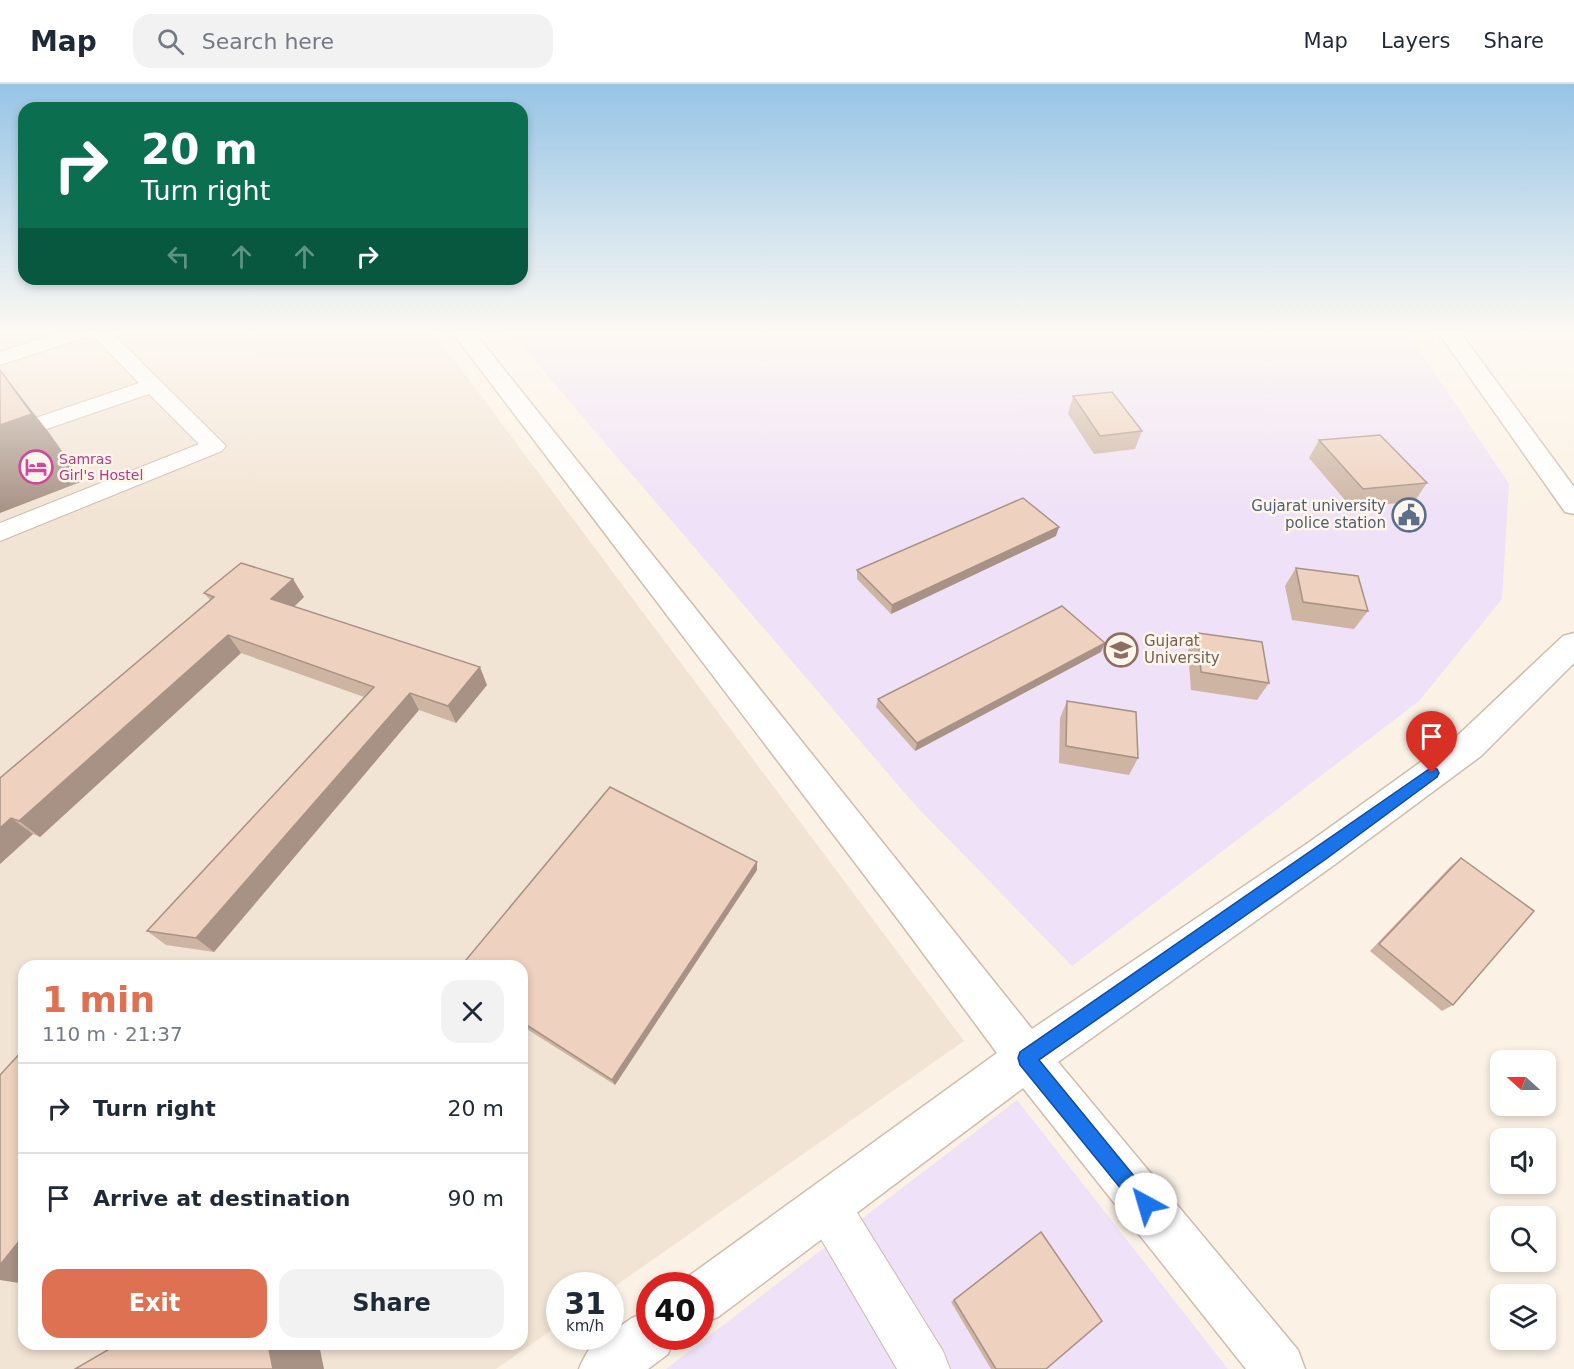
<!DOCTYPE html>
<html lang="en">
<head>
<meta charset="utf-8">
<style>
  :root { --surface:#fff; --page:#f2f2f3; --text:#1f2937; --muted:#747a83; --line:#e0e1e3; --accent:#dd7152 }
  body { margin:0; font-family:"DejaVu Sans",sans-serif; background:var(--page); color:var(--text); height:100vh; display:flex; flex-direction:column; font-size:22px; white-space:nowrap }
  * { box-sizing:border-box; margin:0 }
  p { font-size:20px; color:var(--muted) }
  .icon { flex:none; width:33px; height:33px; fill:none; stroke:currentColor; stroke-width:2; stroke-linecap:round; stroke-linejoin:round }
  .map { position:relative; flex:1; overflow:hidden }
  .drawer { position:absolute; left:18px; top:876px; width:510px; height:390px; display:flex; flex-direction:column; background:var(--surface); border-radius:18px; box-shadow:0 3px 9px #0003 }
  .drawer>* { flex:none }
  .top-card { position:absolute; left:18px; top:18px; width:510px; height:183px; border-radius:18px; box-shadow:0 3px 9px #0003; background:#0b6e4f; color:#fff; overflow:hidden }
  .needle { width:39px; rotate:291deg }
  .controls { position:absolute; left:1490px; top:966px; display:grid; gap:12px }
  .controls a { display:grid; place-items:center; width:66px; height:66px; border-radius:12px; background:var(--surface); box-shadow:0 3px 9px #0003; font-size:30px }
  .speed { position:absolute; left:546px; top:1188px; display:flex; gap:12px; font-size:30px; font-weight:700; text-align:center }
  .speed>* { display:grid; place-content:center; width:78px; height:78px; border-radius:50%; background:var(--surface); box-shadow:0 3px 9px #0003; line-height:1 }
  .speed small { font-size:15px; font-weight:400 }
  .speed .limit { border:9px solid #d22; background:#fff; color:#111 }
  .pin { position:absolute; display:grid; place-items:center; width:51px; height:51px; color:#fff; margin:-62px -26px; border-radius:50% 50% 50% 0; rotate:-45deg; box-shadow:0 0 6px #0007 }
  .pin .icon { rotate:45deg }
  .me { position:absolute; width:66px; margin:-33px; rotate:321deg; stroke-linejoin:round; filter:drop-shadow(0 0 4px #0008) }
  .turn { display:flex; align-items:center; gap:21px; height:126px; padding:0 24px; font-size:27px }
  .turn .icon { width:78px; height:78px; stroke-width:2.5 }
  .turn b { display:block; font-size:42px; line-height:51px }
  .lanes { display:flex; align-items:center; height:57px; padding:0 24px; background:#0003; justify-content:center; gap:30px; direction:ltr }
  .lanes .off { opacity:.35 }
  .round { display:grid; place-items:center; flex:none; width:63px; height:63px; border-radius:18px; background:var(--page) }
  .summary { display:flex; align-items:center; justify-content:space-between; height:102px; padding:0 24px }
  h1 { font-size:36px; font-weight:600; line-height:45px; color:var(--accent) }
  .action { display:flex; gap:12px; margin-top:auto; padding:12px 24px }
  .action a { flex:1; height:69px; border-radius:18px; background:var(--accent); color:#fff; font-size:24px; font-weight:600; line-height:69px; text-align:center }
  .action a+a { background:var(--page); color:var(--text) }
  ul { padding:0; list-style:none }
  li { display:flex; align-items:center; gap:18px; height:90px; padding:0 24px; border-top:2px solid var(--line) }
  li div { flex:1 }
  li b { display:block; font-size:22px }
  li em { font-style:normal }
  header { display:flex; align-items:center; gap:36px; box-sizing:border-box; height:84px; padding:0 30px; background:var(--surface); border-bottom:2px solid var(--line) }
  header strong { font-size:28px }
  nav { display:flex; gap:33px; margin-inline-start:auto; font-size:21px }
  .search { width:420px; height:54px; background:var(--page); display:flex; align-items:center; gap:15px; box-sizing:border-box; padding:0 21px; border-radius:18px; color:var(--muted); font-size:22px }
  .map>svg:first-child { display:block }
</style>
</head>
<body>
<header>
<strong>Map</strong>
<div class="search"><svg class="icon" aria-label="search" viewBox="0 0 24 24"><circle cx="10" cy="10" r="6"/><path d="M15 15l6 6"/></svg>Search here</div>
<nav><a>Map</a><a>Layers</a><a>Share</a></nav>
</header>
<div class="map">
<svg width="1574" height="1285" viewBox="0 0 1574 1285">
  <rect width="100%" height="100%" fill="#fbf2e5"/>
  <path fill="#f2e4d4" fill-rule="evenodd" d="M0 248H433L964 957 611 1205 610 1202H560L559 1241 496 1285H0ZM24 882H522V1260H24Z"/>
  <g fill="#efe1f7">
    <path d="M510 248H1407L1509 400 1502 515 1419 617 1072 882 915 721Z"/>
    <path d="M1017 1016 1228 1285H666Z"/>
  </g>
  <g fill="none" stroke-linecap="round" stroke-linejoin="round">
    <defs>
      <g id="street">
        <path d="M62 248H111L226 362 222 367 0 457V439L199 360 149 310 0 361V346L139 299 91 250 89 252 0 281V268Z"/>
        <path d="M827 1099 843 1106 943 1267 950 1285H897L811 1138 804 1122 811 1106Z"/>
      </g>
      <g id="secondary">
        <path d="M452 248H474L1032 945 1308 759 1457 652 1563 552 1574 549V579L1481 672 1334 781 1058 978 1298 1266 1305 1285H1246L1023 1004 718 1233 700 1240V1202H680L682 1197 997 969 900 838Z"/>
        <path d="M1438 248H1460L1574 403V430L1565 428Z"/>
        <path d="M650 1227V1252H675L668 1270 648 1285H579C585 1271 593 1254 610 1252V1249L632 1234Z"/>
      </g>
    </defs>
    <use href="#street" stroke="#ccbaac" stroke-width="2"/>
    <use href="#secondary" stroke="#d0bcac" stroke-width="3"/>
    <use href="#street" fill="#fff" fill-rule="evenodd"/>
    <use href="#secondary" fill="#fff" fill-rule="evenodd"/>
  </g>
  <g fill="#cdb4a3">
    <path d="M1073 312 1142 347 1135 365 1094 370 1068 330Z"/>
    <path d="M1319 356 1427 399 1414 418 1351 423 1309 374Z"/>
    <path d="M1056 452 891 530 857 495V486Z"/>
    <path d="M1296 484 1368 527 1354 545 1292 536 1285 502Z"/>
    <path d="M204 509 304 513 294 523 487 601 456 639 419 626 214 868 166 861 147 847 364 613 241 569 40 753 33 750 0 780V694L210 516Z"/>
    <path d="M1198 549 1269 599 1257 616 1191 606 1188 566Z"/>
    <path d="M1101 568 915 667 876 623 878 615Z"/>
    <path d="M1067 617 1138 674 1129 691 1059 679 1060 634Z"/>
    <path d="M1461 774 1453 921 1442 927 1370 867 1451 782Z"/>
    <path d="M757 778V786L615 1001 522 942V882Z"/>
    <path d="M1041 1148 1046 1285H991L951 1218Z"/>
  </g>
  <g fill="#a79285">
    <path d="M0 286 50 350 83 397 0 429Z"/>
    <path d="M1059 443 1056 452 891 530 892 521Z"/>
    <path d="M293 495 304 513 283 533 271 515Z"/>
    <path d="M228 551 241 569 40 753 19 737Z"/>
    <path d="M1105 559 1101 568 915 667 917 659Z"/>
    <path d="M480 583 487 601 456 639 448 622Z"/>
    <path d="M410 609 419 626 214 868 196 854Z"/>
    <path d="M11 734 33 750 0 780V744Z"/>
    <path d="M757 778V786L615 1001 612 996Z"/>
    <path d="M24 1151V1193L19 1199 0 1196V1181Z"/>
    <path d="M268 1260H319L324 1285H273Z"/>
  </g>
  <g fill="#eed1be" stroke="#a79285" stroke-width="1.5">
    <path d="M0 286 32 330 0 341Z"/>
    <path d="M1112 308 1142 347 1100 352 1073 312Z"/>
    <path d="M1380 351 1427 399 1363 405 1319 356Z"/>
    <path d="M1023 414 1059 443 892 521 857 486Z"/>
    <path d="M241 479 293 495 271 515 480 583 448 622 410 609 196 854 147 847 374 603 228 551 19 737 11 734 0 744V694L214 513 204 509Z"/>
    <path d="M1296 484 1358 492 1368 527 1303 518Z"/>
    <path d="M1062 522 1105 559 917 659 878 615Z"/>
    <path d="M1198 549 1262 558 1269 599 1201 588Z"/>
    <path d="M1067 617 1136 628 1138 674 1066 662Z"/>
    <path d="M610 703 757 778 612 996 522 938V882H461Z"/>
    <path d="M1461 774 1534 827 1453 921 1379 860Z"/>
    <path d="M24 965V1051L21 1054 24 1055V1151L0 1181V991Z"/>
    <path d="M1041 1148 1102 1237 1046 1285H996L954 1216Z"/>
    <path d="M118 1260H268L273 1285H75Z"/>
  </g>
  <linearGradient id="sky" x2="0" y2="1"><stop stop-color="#96c4e6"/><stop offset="0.58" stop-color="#fdf9f3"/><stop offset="1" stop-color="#fdf9f3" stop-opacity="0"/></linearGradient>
  <rect width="1574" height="428" fill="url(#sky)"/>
  <path fill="#1a73e8" stroke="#114b97" stroke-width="1.5" d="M1432 683 1437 685 1439 689 1437 693 1326 775 1039 976 1152 1114 1155 1120 1152 1127 1146 1130 1139 1127 1020 981 1018 974 1020 968Z"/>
  <defs>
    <symbol id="hotel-ring" viewBox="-11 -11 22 22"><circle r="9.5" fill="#fef6eb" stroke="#d1479c" stroke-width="1.5"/><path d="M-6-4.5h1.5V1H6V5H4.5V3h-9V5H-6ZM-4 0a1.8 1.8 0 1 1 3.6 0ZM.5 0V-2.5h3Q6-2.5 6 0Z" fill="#d1479c"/></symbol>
    <symbol id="civic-ring" viewBox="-11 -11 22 22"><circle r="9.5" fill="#fef6eb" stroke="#5c6f8a" stroke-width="1.5"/><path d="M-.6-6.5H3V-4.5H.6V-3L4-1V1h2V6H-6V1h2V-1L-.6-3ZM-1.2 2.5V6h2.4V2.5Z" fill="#5c6f8a"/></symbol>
    <symbol id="university-ring" viewBox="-11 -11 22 22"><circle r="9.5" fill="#fef6eb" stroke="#8d6e63" stroke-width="1.5"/><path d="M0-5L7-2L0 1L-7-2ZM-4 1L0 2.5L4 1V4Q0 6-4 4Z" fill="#8d6e63"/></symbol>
  </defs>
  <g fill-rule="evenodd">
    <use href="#hotel-ring" x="17" y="364" width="38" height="38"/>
    <use href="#civic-ring" x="1390" y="412" width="38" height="38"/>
    <use href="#university-ring" x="1102" y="547" width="38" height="38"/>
  </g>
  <g text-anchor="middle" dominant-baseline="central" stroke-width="5" stroke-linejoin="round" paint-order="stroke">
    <g font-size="14" fill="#b23c85" stroke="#fef6eb" text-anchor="start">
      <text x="59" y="375">Samras<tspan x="59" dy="16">Girl's Hostel</tspan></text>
    </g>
    <g font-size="15" fill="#4e5e75" stroke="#fef6eb" text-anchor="end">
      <text x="1386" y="422">Gujarat university<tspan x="1386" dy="17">police station</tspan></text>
    </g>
    <g font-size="15" fill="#785e54" stroke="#fef6eb" text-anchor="start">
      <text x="1144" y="557">Gujarat<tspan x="1144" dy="17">University</tspan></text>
    </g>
  </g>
</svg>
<div class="controls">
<a><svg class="needle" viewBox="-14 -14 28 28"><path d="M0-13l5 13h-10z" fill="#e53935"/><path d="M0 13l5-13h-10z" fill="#747a83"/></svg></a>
<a><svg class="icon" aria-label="sound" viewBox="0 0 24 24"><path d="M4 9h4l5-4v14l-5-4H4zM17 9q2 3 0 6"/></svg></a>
<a><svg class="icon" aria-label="search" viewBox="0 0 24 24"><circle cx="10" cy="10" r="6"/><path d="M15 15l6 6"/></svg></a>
<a><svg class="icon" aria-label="layers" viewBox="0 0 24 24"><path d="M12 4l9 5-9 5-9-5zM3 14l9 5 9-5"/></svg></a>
</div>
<div class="speed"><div>31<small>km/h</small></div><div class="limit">40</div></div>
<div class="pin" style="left:1432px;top:689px;background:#d93025"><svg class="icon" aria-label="arrive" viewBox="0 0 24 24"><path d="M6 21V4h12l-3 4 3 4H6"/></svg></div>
<svg class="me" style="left:1146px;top:1120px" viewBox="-20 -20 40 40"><circle r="19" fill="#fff"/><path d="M0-13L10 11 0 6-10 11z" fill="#1a73e8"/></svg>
<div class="top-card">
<div class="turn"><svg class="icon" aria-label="right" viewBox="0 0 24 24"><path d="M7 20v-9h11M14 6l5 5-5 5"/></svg><div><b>20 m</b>Turn right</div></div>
<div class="lanes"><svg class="icon off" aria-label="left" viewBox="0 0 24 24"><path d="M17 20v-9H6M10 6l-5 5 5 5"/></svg><svg class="icon off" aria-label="ahead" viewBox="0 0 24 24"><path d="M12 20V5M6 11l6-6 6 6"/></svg><svg class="icon off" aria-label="ahead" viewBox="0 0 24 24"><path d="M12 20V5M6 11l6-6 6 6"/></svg><svg class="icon" aria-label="right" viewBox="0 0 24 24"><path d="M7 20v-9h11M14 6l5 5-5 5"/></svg></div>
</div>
<section class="drawer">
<div class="summary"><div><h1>1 min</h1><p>110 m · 21:37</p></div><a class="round"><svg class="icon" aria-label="close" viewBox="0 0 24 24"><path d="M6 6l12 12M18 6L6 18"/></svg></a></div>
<ul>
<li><svg class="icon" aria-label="right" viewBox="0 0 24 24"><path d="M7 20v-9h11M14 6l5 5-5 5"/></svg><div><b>Turn right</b></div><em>20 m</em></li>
<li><svg class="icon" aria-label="arrive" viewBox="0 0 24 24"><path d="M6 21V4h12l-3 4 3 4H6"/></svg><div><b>Arrive at destination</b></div><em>90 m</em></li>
</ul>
<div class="action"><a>Exit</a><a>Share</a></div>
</section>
</div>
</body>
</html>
